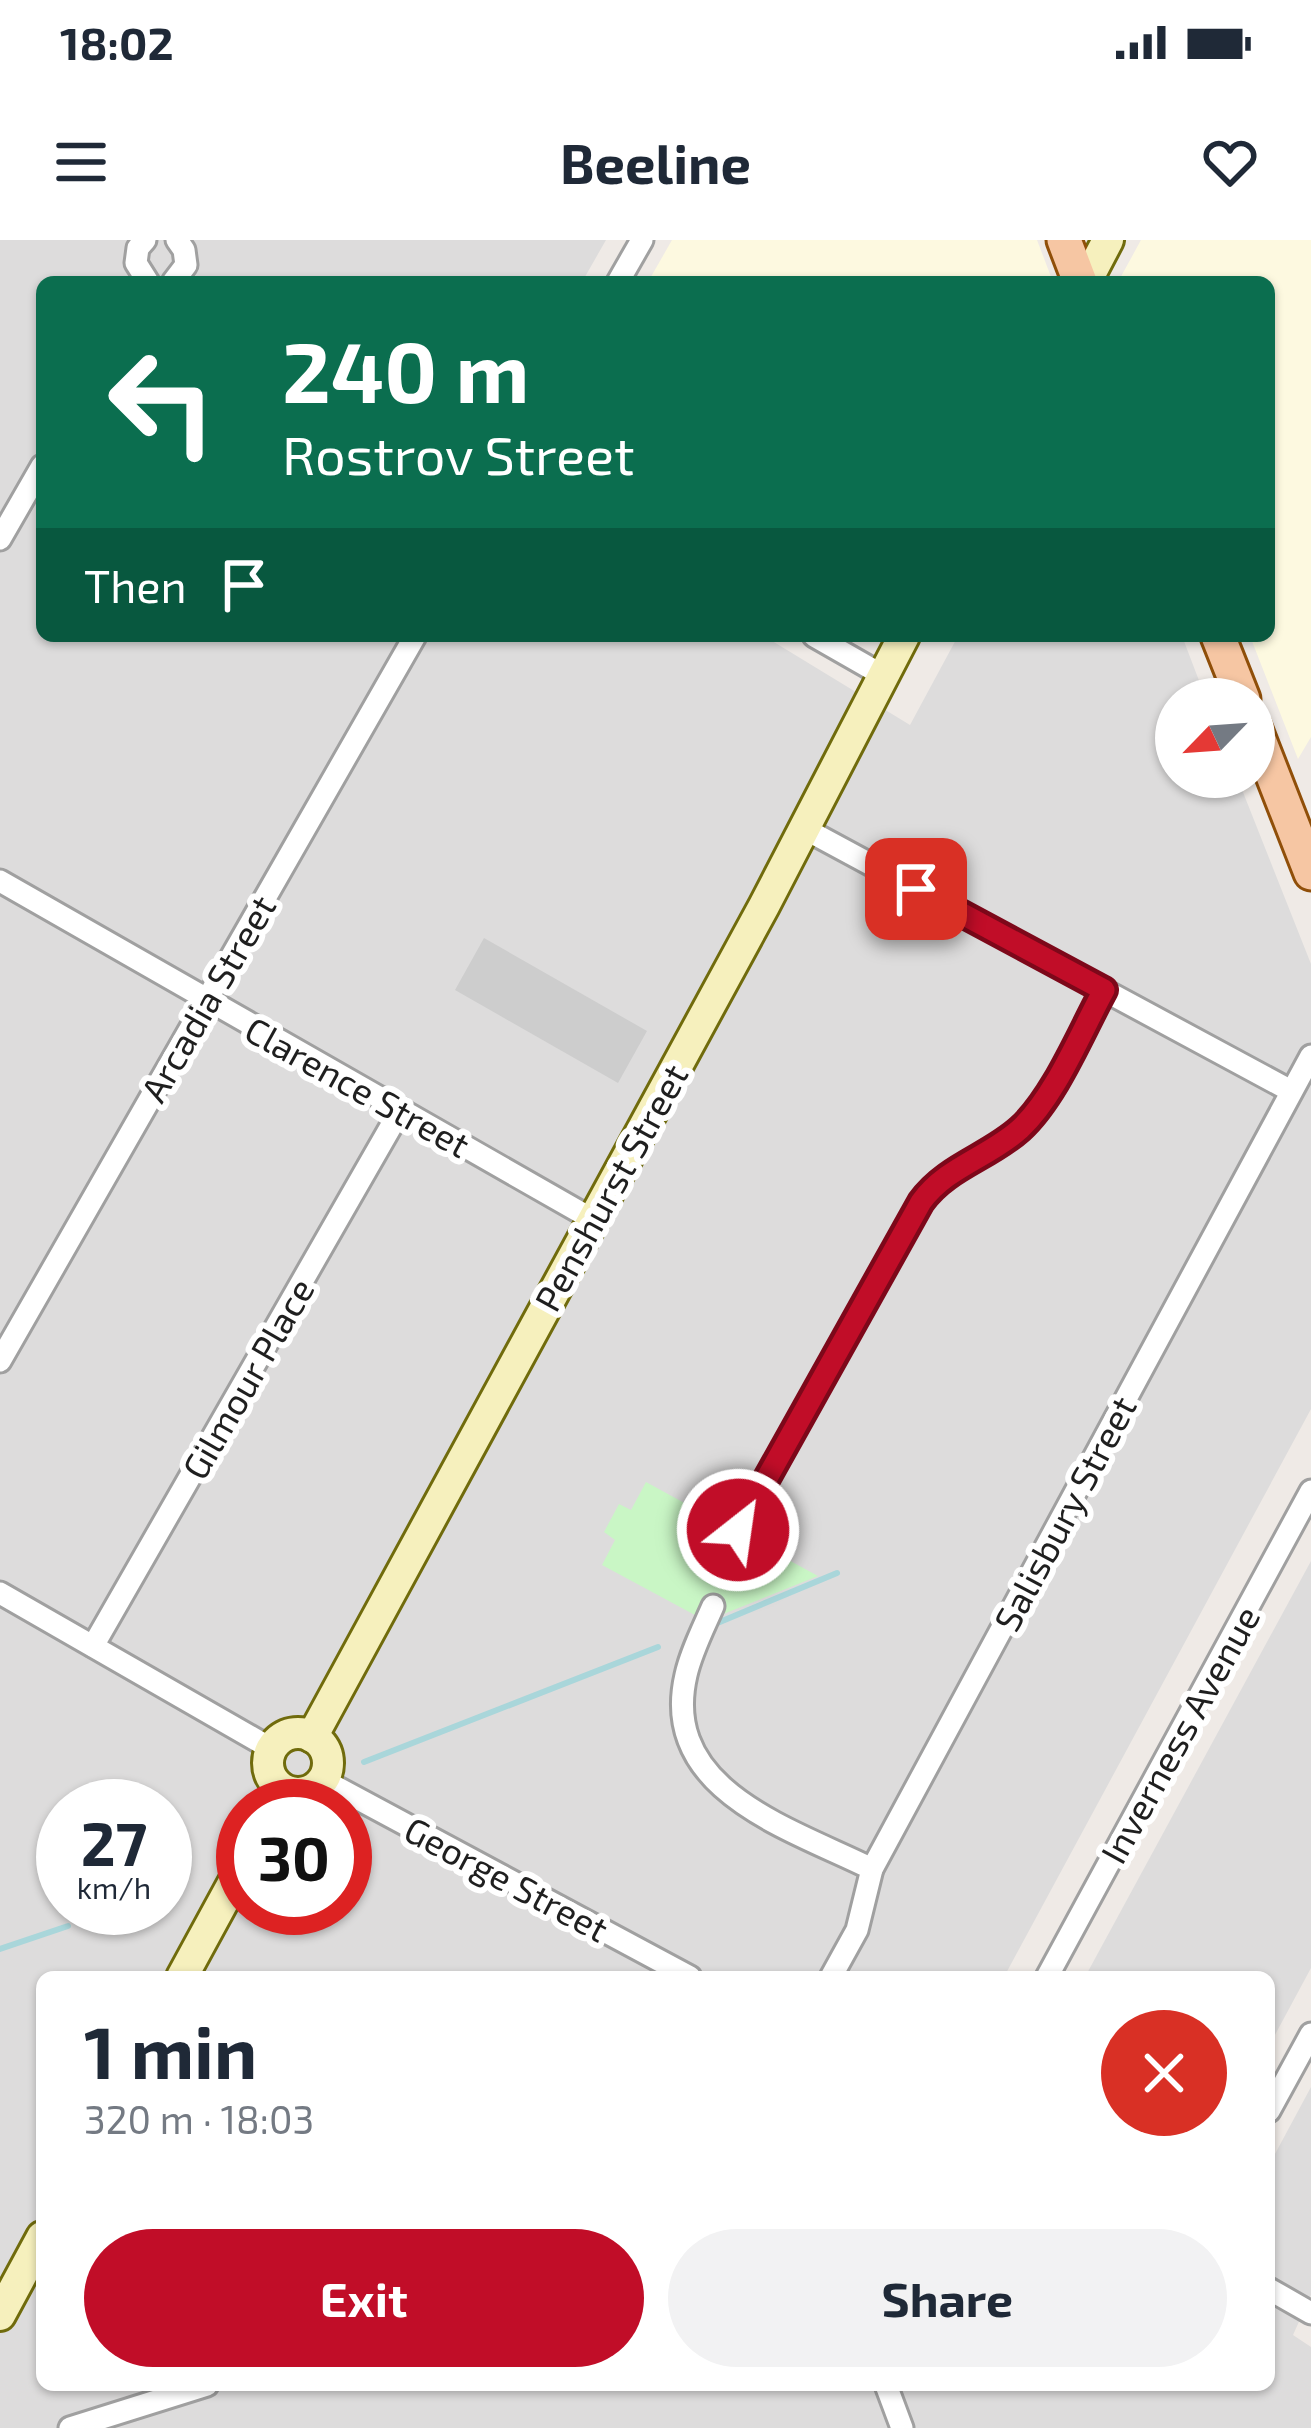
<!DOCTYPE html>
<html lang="en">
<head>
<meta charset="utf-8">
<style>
  :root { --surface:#fff; --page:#f2f2f3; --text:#1f2937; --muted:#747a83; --accent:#c10d28 }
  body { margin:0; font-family:"Exo 2",sans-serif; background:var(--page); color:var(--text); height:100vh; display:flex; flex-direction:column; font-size:45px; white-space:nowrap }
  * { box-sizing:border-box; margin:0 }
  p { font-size:39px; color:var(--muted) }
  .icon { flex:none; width:66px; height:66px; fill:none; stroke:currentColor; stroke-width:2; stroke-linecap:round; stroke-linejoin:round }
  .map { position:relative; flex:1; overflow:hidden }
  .panel { position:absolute; left:36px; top:1731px; width:1239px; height:420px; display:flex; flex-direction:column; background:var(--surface); border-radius:18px; box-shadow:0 3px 9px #0004 }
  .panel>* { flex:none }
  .top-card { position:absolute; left:36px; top:36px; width:1239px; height:366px; border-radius:18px; box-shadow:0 3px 9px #0004; background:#0b6e4f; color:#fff; overflow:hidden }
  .needle { width:78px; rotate:245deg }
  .fabs { position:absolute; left:1155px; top:438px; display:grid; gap:24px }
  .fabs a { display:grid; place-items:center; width:120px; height:120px; border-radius:50%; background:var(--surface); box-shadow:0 3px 9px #0004; font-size:60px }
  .speed { position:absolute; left:36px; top:1539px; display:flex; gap:24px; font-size:60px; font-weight:700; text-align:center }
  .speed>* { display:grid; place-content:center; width:156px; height:156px; border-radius:50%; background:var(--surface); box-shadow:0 3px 9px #0004; line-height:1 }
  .speed small { font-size:30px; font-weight:400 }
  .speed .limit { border:18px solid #d22; background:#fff; color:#111 }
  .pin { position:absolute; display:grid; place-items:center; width:102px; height:102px; color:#fff; margin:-51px; border-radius:24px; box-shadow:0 6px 18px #0006 }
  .me { position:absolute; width:132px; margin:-66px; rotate:30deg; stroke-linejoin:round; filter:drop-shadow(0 0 9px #0008) }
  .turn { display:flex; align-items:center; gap:42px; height:252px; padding:0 48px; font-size:54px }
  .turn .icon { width:156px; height:156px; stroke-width:2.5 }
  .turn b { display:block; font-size:84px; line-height:102px }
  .then { display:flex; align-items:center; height:114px; padding:0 48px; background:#0003; gap:24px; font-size:45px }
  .round { display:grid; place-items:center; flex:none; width:126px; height:126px; border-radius:63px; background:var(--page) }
  .head { display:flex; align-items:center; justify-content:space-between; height:204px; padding:0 48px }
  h1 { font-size:72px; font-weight:700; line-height:90px }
  .cta { display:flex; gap:24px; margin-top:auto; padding:24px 48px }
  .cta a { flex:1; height:138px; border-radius:72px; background:var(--accent); color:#fff; font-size:48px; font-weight:700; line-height:138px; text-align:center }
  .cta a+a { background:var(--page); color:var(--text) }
  .status { display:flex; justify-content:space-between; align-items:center; height:84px; padding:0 60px; background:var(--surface); direction:ltr }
  .status svg { height:33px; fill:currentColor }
  header { display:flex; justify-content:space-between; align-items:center; height:156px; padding:0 48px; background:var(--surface); font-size:54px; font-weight:700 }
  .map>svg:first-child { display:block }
</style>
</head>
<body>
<div class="status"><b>18:02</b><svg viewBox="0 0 49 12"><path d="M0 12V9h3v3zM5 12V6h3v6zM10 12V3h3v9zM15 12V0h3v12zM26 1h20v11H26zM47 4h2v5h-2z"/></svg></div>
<header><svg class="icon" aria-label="menu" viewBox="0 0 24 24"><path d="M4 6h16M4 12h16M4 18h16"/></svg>Beeline<svg class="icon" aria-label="heart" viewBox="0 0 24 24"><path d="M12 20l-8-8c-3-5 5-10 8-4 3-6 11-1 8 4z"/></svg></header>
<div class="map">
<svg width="1311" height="2188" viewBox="0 0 1311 2188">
  <rect width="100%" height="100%" fill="#efeae6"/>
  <g fill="#dddcdc" fill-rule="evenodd">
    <path d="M0 0H606L582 42H42V396H764L910 485 958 396H1182L1206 459H1176V537H1237L1311 724V1169L1004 1737H42V2145H1269V1925L1311 1847V2055L1293 2095 1311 2107V2188H0ZM63 1566H165V1668H63ZM243 1566H345V1668H243Z"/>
    <path d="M1311 1321V1728L1269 1806V1737H1085Z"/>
  </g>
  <g fill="#fdf9e0">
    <path d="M672 0H1037L1053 42H648Z"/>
    <path d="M1141 0H1311V497L1298 519 1250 396H1269V42H1118Z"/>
  </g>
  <path fill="#cdcdcd" d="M484 698 647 791 618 843 455 750Z"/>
  <path fill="#c9f6c5" d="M646 1242 818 1336 706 1381 602 1325 615 1300 604 1292 619 1264 631 1270Z"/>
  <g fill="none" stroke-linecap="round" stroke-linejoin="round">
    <g stroke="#a9d6da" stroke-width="6">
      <path d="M715 1384 837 1333"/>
      <path d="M364 1522 658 1407"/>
      <path d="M0 1709 68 1686"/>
    </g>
    <defs>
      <g id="minor">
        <path d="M145 0 138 8 136 23 148 42"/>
        <path d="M173 42 186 25 184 10 177 0"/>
        <path d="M618 42 642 0"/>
        <path d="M0 299 42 226"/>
        <path d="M814 396 884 436"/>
        <path d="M805 589 1291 851"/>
        <path d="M0 641 592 979"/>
        <path d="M0 1121 415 396"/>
        <path d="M738 1290 921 962C946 927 989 917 1020 889 1055 857 1080 792 1104 750"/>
        <path d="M0 1353 272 1509"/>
        <path d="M713 1366C703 1389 691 1412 686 1435 659 1551 792 1589 872 1629"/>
        <path d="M93 1406 401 869"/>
        <path d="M323 1540 690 1737"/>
        <path d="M831 1737 857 1690 872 1629 1311 816"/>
        <path d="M1047 1737 1311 1251"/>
        <path d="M1269 1871 1311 1794"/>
        <path d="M1269 2049 1311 2073"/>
        <path d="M886 2145 902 2188"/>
        <path d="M70 2188 207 2145"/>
      </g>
      <g id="secondary">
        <path d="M1086 42 1108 0"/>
        <circle cx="298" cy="1523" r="30"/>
        <path d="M312 1497 764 666 904 396"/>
        <path d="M182 1737 243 1625"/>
        <path d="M0 2075 42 1997"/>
      </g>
      <g id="primary">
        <path d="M1064 0 1080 42"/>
        <path d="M1218 396 1243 459"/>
        <path d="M1254 487 1311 633"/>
      </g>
    </defs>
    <use href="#minor" stroke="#a0a0a0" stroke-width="27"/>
    <use href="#secondary" stroke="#706b0c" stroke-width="36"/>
    <use href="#primary" stroke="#904f09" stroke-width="39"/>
    <path stroke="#f1747a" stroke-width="3" stroke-dasharray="6 6" stroke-linecap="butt" d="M719 1347 731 1311"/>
    <use href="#minor" stroke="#fff" stroke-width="21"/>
    <use href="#secondary" stroke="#f6f0bd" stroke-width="30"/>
    <use href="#primary" stroke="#f6c6a3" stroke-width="33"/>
  </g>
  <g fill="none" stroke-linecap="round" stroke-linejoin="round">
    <defs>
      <path id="route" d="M738 1290 921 962C946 927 989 917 1020 889 1055 857 1081 792 1104 750L916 649"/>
    </defs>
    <use href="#route" stroke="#7d081a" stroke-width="30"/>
    <use href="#route" stroke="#c10d28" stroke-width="21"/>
  </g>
  <g text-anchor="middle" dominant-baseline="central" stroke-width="12" stroke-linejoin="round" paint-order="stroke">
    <g font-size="36" fill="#1f1f1f" stroke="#fff">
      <text transform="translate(207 758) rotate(-60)">Arcadia Street</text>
      <text transform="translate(358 846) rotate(29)">Clarence Street</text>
      <text transform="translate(610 947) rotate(-61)">Penshurst Street</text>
      <text transform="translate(247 1138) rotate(-60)">Gilmour Place</text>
      <text transform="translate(1064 1273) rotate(-62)">Salisbury Street</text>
      <text transform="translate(1179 1494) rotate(-61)">Inverness Avenue</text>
      <text transform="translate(507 1638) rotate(28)">George Street</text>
    </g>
  </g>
</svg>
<div class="fabs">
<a><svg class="needle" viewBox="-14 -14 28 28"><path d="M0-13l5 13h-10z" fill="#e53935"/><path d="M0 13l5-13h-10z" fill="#747a83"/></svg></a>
</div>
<div class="speed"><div>27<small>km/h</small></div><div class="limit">30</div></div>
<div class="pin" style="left:916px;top:649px;background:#d93025"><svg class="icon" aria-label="arrive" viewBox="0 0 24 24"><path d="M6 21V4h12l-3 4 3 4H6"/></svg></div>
<svg class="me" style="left:738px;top:1290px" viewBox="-20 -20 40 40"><circle r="17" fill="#c10d28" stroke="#fff" stroke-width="3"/><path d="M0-11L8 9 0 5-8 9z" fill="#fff"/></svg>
<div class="top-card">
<div class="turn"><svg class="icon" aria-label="left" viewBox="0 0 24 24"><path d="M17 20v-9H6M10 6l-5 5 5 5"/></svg><div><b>240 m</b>Rostrov Street</div></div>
<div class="then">Then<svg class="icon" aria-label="arrive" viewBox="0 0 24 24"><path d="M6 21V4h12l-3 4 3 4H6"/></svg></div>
</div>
<section class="panel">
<div class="head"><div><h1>1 min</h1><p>320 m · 18:03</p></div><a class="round" style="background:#d93025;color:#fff"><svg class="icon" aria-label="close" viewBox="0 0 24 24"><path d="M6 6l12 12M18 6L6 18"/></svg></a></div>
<div class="cta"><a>Exit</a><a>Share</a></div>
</section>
</div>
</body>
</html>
